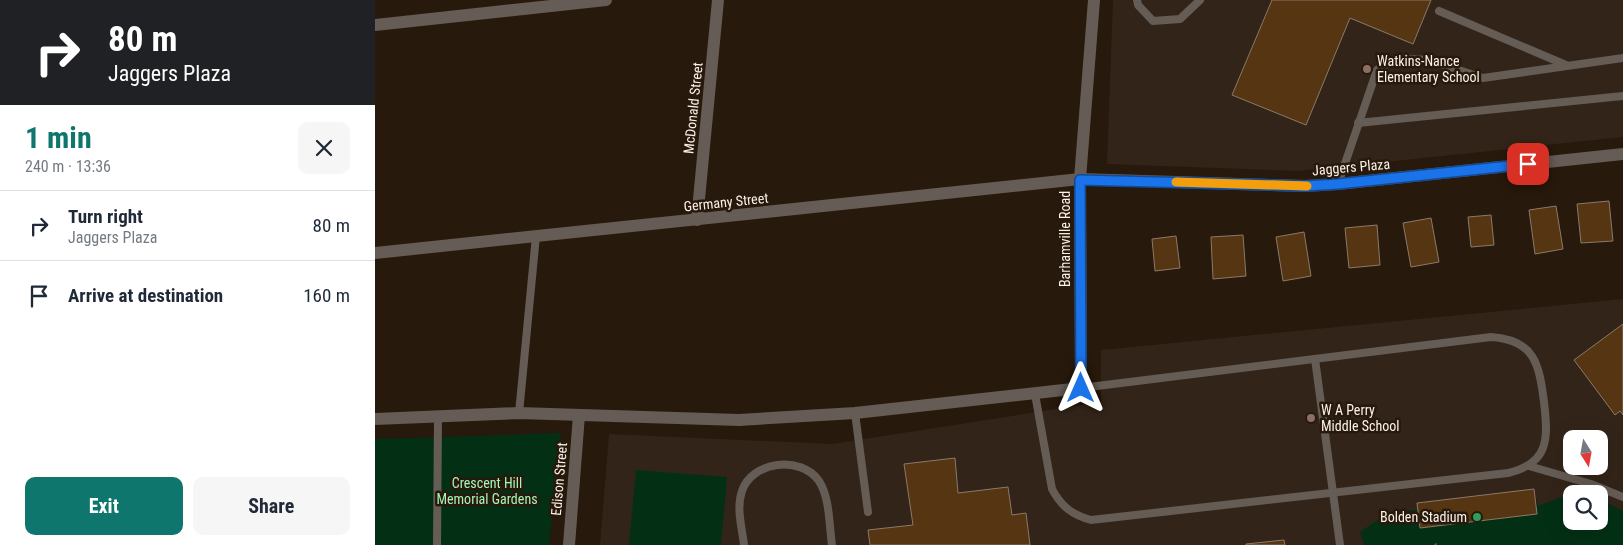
<!DOCTYPE html>
<html lang="en">
<head>
<meta charset="utf-8">
<style>
  :root { --surface:#fff; --page:#f6f6f7; --text:#1f2937; --muted:#747a83; --line:#e0e1e3; --accent:#0f766e }
  body { margin:0; font-family:"Roboto Condensed",sans-serif; background:var(--page); color:var(--text); height:100vh; display:flex; flex-direction:column; font-size:19px; white-space:nowrap }
  * { box-sizing:border-box; margin:0 }
  p { font-size:16px; color:var(--muted) }
  .icon { flex:none; width:28px; height:28px; fill:none; stroke:currentColor; stroke-width:2; stroke-linecap:round; stroke-linejoin:round }
  .map { position:relative; flex:1; overflow:hidden }
  .panel { display:flex; flex-direction:column; background:var(--surface); width:375px }
  .panel>* { flex:none }
  .guide { background:#202124; color:#fff; overflow:hidden }
  .needle { width:32px; rotate:169deg }
  .controls { position:absolute; left:1188px; top:430px; display:grid; gap:10px }
  .controls a { display:grid; place-items:center; width:45px; height:45px; border-radius:10px; background:var(--surface); box-shadow:0 5px 20px #0002; font-size:25px }
  .pin { position:absolute; display:grid; place-items:center; width:42px; height:42px; color:#fff; margin:-21px; border-radius:10px; box-shadow:0 2px 8px #0006 }
  .me { position:absolute; width:55px; margin:-28px; rotate:0deg; stroke-linejoin:round; filter:drop-shadow(0 0 4px #0008) }
  .turn { display:flex; align-items:center; gap:18px; height:105px; padding:0 25px; font-size:22px }
  .turn .icon { width:65px; height:65px; stroke-width:2.5 }
  .turn b { display:block; font-size:35px; line-height:42px }
  .round { display:grid; place-items:center; flex:none; width:52px; height:52px; border-radius:10px; background:var(--page) }
  .overview { display:flex; align-items:center; justify-content:space-between; height:85px; padding:0 25px }
  h1 { font-size:30px; font-weight:700; line-height:38px; color:var(--accent) }
  .primary-button { display:flex; gap:10px; margin-top:auto; padding:10px 25px }
  .primary-button a { flex:1; height:58px; border-radius:10px; background:var(--accent); color:#fff; font-size:20px; font-weight:700; line-height:58px; text-align:center }
  .primary-button a+a { background:var(--page); color:var(--text) }
  ul { padding:0; list-style:none }
  li { display:flex; align-items:center; gap:15px; height:70px; padding:0 25px; border-top:1px solid var(--line) }
  li div { flex:1 }
  li b { display:block; font-size:19px }
  li em { font-style:normal }
  main { display:flex; flex:1; min-height:0 }
  .map>svg:first-child { display:block }
</style>
</head>
<body>
<main>
<section class="panel">
<div class="guide">
<div class="turn"><svg class="icon" aria-label="right" viewBox="0 0 24 24"><path d="M7 20v-9h11M14 6l5 5-5 5"/></svg><div><b>80 m</b>Jaggers Plaza</div></div>
</div>
<div class="overview"><div><h1>1 min</h1><p>240 m · 13:36</p></div><a class="round"><svg class="icon" aria-label="close" viewBox="0 0 24 24"><path d="M6 6l12 12M18 6L6 18"/></svg></a></div>
<ul>
<li><svg class="icon" aria-label="right" viewBox="0 0 24 24"><path d="M7 20v-9h11M14 6l5 5-5 5"/></svg><div><b>Turn right</b><p>Jaggers Plaza</p></div><em>80 m</em></li>
<li><svg class="icon" aria-label="arrive" viewBox="0 0 24 24"><path d="M6 21V4h12l-3 4 3 4H6"/></svg><div><b>Arrive at destination</b></div><em>160 m</em></li>
</ul>
<div class="primary-button"><a>Exit</a><a>Share</a></div>
</section>
<div class="map">
<svg width="1248" height="545" viewBox="0 0 1248 545">
  <rect width="100%" height="100%" fill="#27190b"/>
  <g fill="#322418" fill-rule="evenodd">
    <path d="M738 0H1248V137L923 171 732 164Z"/>
    <path d="M1248 299V545H225L234 434 457 444 726 402V350ZM1196 439H1224V466H1196ZM1196 494H1224V521H1196Z"/>
  </g>
  <g fill="#033015">
    <path d="M186 433 174 545H0V439Z"/>
    <path d="M261 470 352 477 346 545H254Z"/>
    <path d="M1192 495 1196 506V521H1224V499L1248 511V545H989L985 532 1013 513 1161 497 1163 506Z"/>
  </g>
  <g fill="#563512" stroke="#8c7969">
    <path d="M897 0H1056L1038 44 975 18 931 125 857 95Z"/>
    <path d="M1234 201 1238 241 1206 243 1202 204Z"/>
    <path d="M1181 206 1188 249 1160 254 1154 210Z"/>
    <path d="M1116 215 1119 245 1096 247 1093 217Z"/>
    <path d="M1056 218 1064 262 1036 267 1028 223Z"/>
    <path d="M1002 225 1005 265 974 268 970 228Z"/>
    <path d="M929 232 936 276 908 281 901 237Z"/>
    <path d="M868 235 871 276 838 279 836 237Z"/>
    <path d="M801 236 805 268 780 271 777 239Z"/>
    <path d="M1248 324V415L1245 411 1240 415 1199 360Z"/>
    <path d="M580 458 583 493 633 487 637 515 651 513 655 545H495L493 530 538 525 529 464Z"/>
    <path d="M1159 489 1162 514 1045 528 1042 503Z"/>
    <path d="M909 540 910 545H871V544Z"/>
  </g>
  <g fill="none" stroke-linecap="round" stroke-linejoin="round">
    <path stroke="#726659" stroke-width="3" stroke-dasharray="4 4" stroke-linecap="butt" d="M1060 544 1061 545"/>
    <g stroke="#645c55" stroke-width="8">
      <path d="M762 0 763 5 778 21 805 19 825 0"/>
      <path d="M1064 11 1191 65"/>
      <path d="M983 123 1248 96"/>
      <path d="M963 184 1002 70 1022 58 1053 60 1108 78 1248 58"/>
      <path d="M940 359 965 545"/>
      <path d="M660 394 677 489C686 506 697 515 716 520L1133 473C1175 463 1173 438 1169 402 1164 364 1160 340 1116 337L706 388"/>
      <path d="M144 413 161 236"/>
      <path d="M480 413 493 512"/>
      <path d="M1154 466 1216 484 1248 497"/>
      <path d="M62 545 63 418"/>
      <path d="M369 545C367 528 361 508 367 491 377 461 426 455 444 481 455 498 454 525 457 545"/>
    </g>
    <g stroke="#645c55" stroke-width="12">
      <path d="M0 25 231 0"/>
      <path d="M322 220 343 0"/>
      <path d="M0 253 705 179 930 186 963 184 1248 154"/>
      <path d="M194 545 204 415"/>
    </g>
    <path stroke="#645c55" stroke-width="12" d="M0 419 144 413 364 420 480 413 706 388 705 179 719 0"/>
  </g>
  <g fill="none" stroke-linecap="round" stroke-linejoin="round">
    <defs>
      <path id="route" d="M706 388 705 180 930 186 963 184 1153 164"/>
    </defs>
    <use href="#route" stroke="#114b97" stroke-width="12"/>
    <use href="#route" stroke="#1a73e8" stroke-width="9"/>
    <path stroke="#f59e0b" stroke-width="9" d="M801 182 932 186"/>
  </g>
  <g fill="#8d6e63" stroke="#27190b" stroke-width="2">
    <circle cx="992" cy="69" r="5"/>
    <circle cx="936" cy="418" r="5"/>
  </g>
  <circle fill="#2e9e5b" stroke="#27190b" stroke-width="2" cx="1102" cy="517" r="5"/>
  <g text-anchor="middle" dominant-baseline="central" stroke-width="5" stroke-linejoin="round" paint-order="stroke">
    <g font-size="14" fill="#fcf2e9" stroke="#27190b" text-anchor="start">
      <text x="1002" y="61">Watkins-Nance<tspan x="1002" dy="16">Elementary School</tspan></text>
      <text x="946" y="410">W A Perry<tspan x="946" dy="16">Middle School</tspan></text>
      <text x="1092" y="517" text-anchor="end">Bolden Stadium</text>
    </g>
    <g font-size="14" fill="#fcf2e9" stroke="#27190b">
      <text transform="translate(318 108) rotate(-84)">McDonald Street</text>
      <text transform="translate(976 167) rotate(-5)">Jaggers Plaza</text>
      <text transform="translate(351 202) rotate(-6)">Germany Street</text>
      <text transform="translate(690 239) rotate(-90)">Barhamville Road</text>
      <text transform="translate(184 479) rotate(-85)">Edison Street</text>
    </g>
    <g font-size="14" fill="#a3f5b8" stroke="#27190b">
      <text x="112" y="483">Crescent Hill<tspan x="112" dy="16">Memorial Gardens</tspan></text>
    </g>
  </g>
</svg>
<div class="controls">
<a><svg class="needle" viewBox="-14 -14 28 28"><path d="M0-13l5 13h-10z" fill="#e53935"/><path d="M0 13l5-13h-10z" fill="#747a83"/></svg></a>
<a><svg class="icon" aria-label="search" viewBox="0 0 24 24"><circle cx="10" cy="10" r="6"/><path d="M15 15l6 6"/></svg></a>
</div>
<div class="pin" style="left:1153px;top:164px;background:#d93025"><svg class="icon" aria-label="arrive" viewBox="0 0 24 24"><path d="M6 21V4h12l-3 4 3 4H6"/></svg></div>
<svg class="me" style="left:706px;top:388px" viewBox="-20 -20 40 40"><path d="M0-17L14 15 0 8-14 15z" fill="#1a73e8" stroke="#fff" stroke-width="4"/></svg>
</div>
</main>
</body>
</html>
